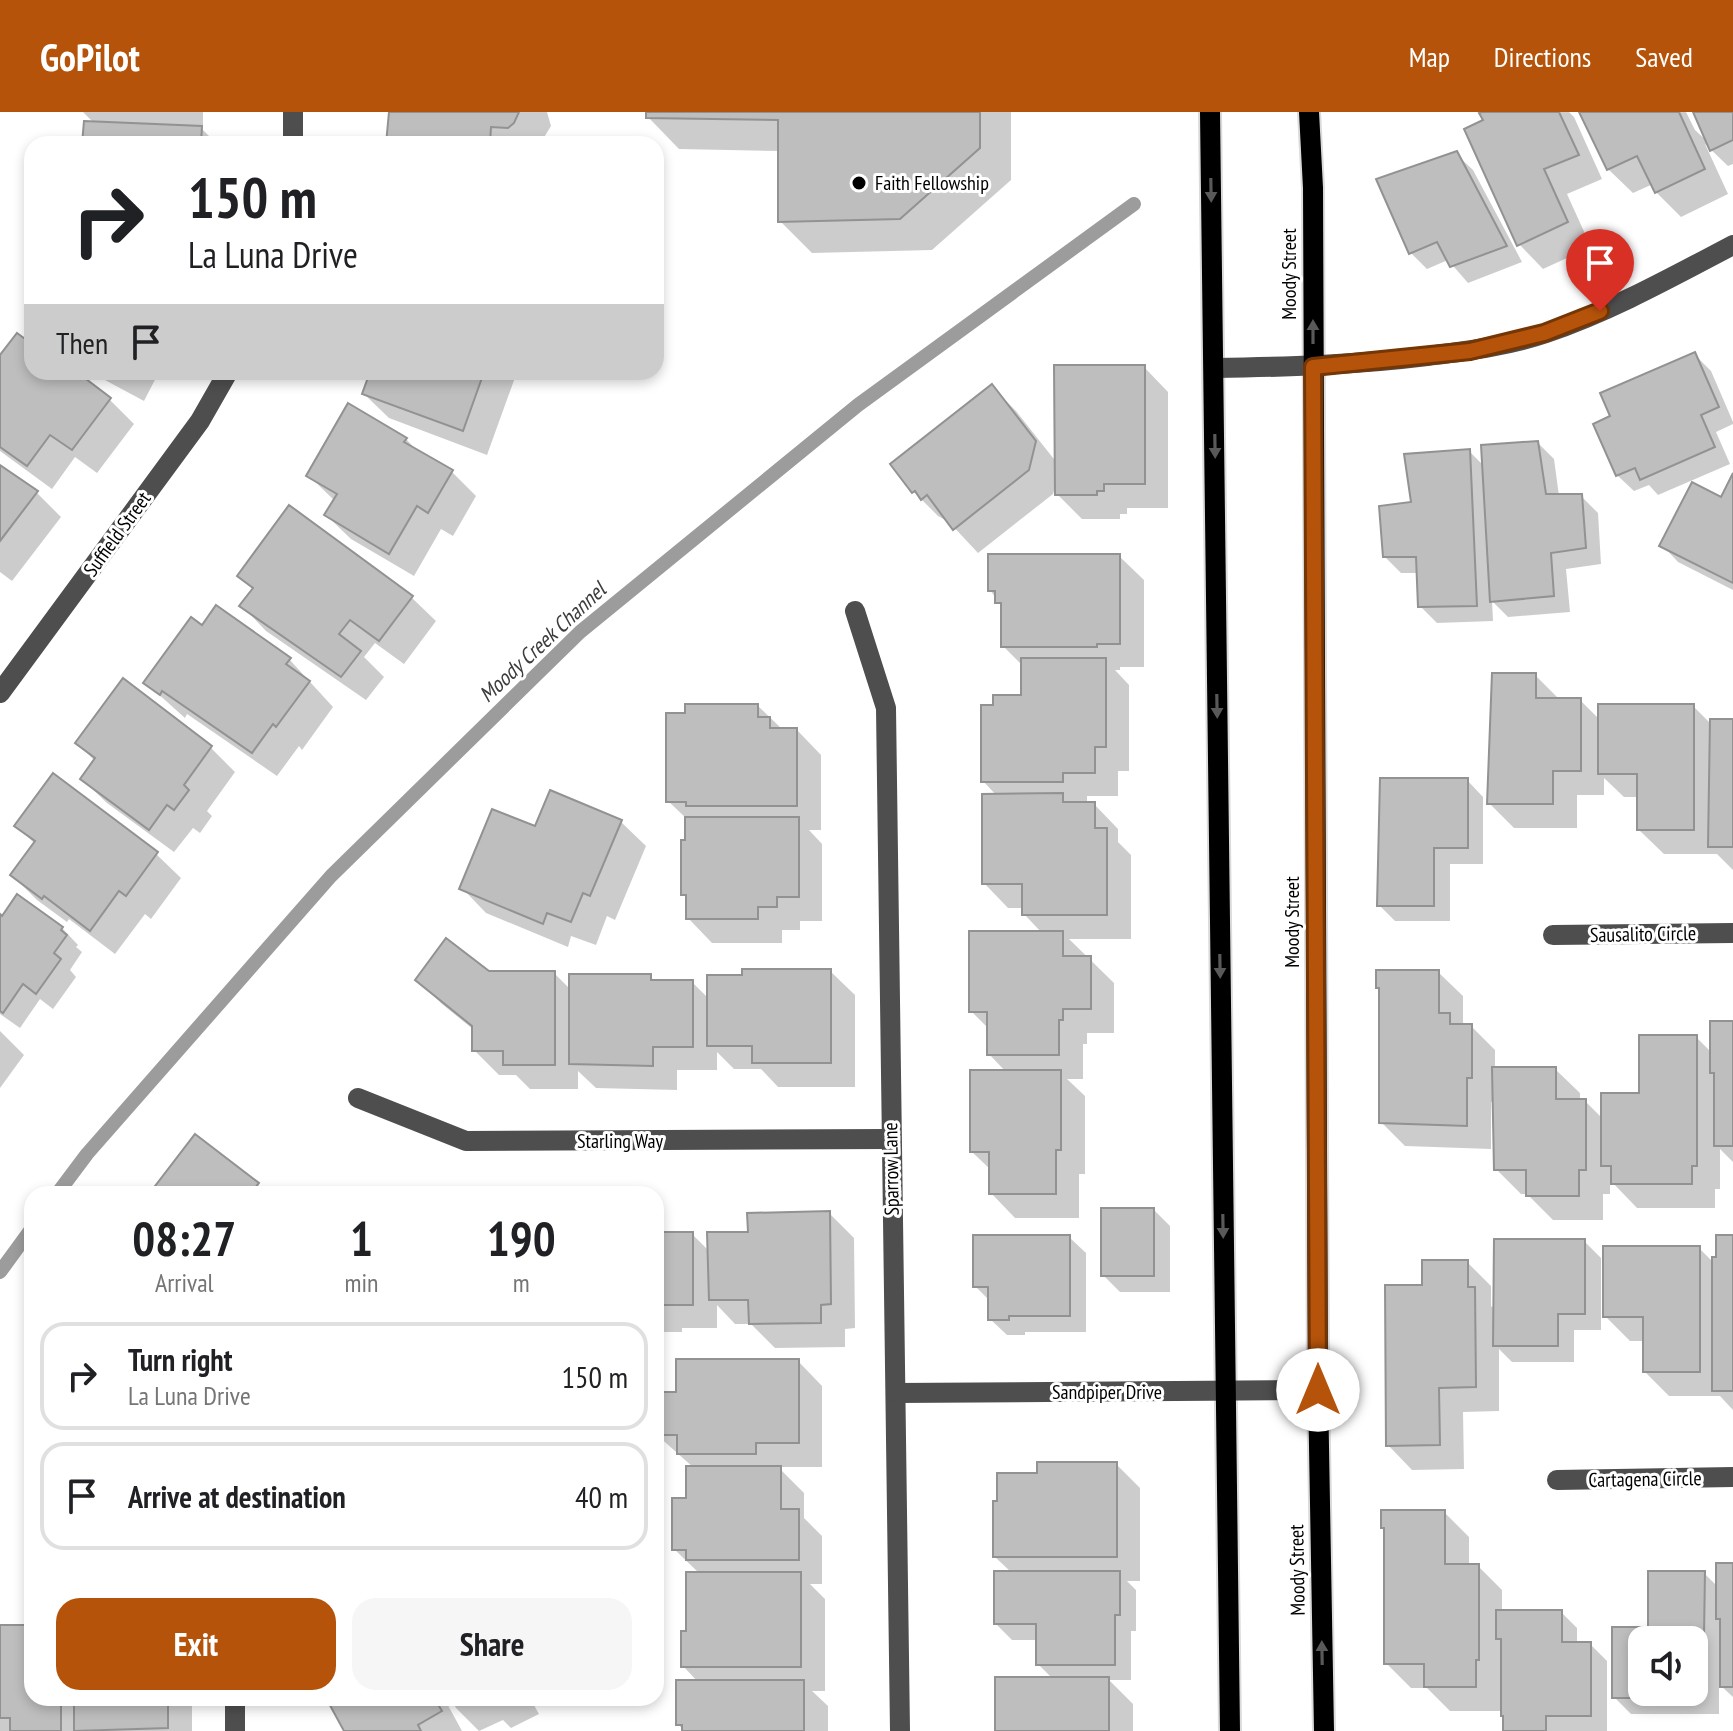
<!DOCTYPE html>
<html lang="en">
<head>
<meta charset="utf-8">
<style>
  :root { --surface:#fff; --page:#f6f6f6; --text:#202124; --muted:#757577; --line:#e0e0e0; --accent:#b45309 }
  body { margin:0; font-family:"PT Sans Narrow",sans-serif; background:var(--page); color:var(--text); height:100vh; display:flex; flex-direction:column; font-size:30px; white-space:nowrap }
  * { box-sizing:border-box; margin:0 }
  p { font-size:26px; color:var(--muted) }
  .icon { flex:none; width:44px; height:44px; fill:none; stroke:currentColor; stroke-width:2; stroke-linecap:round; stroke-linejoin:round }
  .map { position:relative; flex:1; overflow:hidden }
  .drawer { position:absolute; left:24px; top:1074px; width:640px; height:520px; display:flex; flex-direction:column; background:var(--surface); border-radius:24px; box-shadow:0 4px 12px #0003 }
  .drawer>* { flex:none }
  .guide { position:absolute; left:24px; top:24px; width:640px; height:244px; border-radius:24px; box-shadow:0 4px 12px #0003; background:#fff; color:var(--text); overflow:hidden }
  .controls { position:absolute; left:1628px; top:1514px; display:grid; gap:16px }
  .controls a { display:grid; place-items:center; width:80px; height:80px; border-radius:16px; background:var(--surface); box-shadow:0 4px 12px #0003; font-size:40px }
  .pin { position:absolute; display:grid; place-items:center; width:68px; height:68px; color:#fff; margin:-82px -34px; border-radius:50% 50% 50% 0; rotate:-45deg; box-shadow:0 0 8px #0007 }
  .pin .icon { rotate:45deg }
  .me { position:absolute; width:88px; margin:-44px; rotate:0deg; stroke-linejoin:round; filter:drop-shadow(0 0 6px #0008) }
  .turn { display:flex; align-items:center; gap:28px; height:168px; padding:0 32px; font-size:36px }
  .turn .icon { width:104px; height:104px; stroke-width:2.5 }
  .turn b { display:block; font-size:56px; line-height:68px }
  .then { display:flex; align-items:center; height:76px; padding:0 32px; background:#0003; gap:16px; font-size:30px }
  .eta { display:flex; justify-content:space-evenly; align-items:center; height:136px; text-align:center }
  .eta b { font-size:48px; font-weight:600; line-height:56px }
  .button { display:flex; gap:16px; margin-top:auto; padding:16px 32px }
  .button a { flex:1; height:92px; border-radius:24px; background:var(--accent); color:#fff; font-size:32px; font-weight:600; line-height:92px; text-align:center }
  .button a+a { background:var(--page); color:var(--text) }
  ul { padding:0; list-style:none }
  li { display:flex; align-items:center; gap:24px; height:108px; margin:0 16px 12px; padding:0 16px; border:4px solid var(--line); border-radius:24px }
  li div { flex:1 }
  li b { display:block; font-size:30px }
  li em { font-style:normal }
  header { display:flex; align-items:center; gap:48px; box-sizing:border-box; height:112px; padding:0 40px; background:var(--accent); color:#fff }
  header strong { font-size:38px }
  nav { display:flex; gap:44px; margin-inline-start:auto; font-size:28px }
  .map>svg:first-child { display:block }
</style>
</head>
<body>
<header>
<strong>GoPilot</strong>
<nav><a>Map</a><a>Directions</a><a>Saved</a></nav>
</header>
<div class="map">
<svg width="1733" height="1619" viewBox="0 0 1733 1619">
  <rect width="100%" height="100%" fill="#fff"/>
  <g fill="#0003" fill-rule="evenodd">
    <path d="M83 0H203V18L217 32H84L95 12Z"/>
    <path d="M391 0H547L551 14 540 32H388Z"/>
    <path d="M648 0H1011V68L932 138 812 141 780 109V39L679 37 648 5Z"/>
    <path d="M1487 0H1569L1574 5 1602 67 1567 82 1591 135 1543 157 1519 132 1485 9Z"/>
    <path d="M1581 0H1686L1695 18 1709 31 1695 0H1733V52L1728 54 1705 32 1728 82 1681 105 1656 80 1653 72 1633 81 1608 57Z"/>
    <path d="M1456 42 1473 58 1522 150 1468 171 1448 148 1427 157 1411 141Z"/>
    <path d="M32 234V260H66L110 288 134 312 97 361 75 345 52 377 0 339V246Z"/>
    <path d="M1694 242 1711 259 1733 310V312L1716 320 1730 352 1658 383 1649 373 1634 379 1617 363 1612 305Z"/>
    <path d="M1144 255 1168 280V396H1127V402H1120V407H1082L1057 382 1056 372 1053 382 978 441 949 410 938 404 914 380 992 275 1016 299 1057 351Z"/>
    <path d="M90 260H159L144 289Z"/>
    <path d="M372 260H517L487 343 389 306 364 282Z"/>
    <path d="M406 327 419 341 452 360 476 384 453 424 441 417 414 464 351 427 326 403 335 389 308 363Z"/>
    <path d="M1538 331 1554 347 1559 384H1581L1598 401 1601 452 1566 457 1570 500 1508 505 1492 489 1493 509 1437 511 1420 494 1419 461H1401L1385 445 1414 392 1469 339 1484 354Z"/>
    <path d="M0 354 37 381 61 405 12 469 0 460Z"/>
    <path d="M1733 366V478L1678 450 1662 433 1722 387Z"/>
    <path d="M1119 444 1144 468V555H1120V558H1115L1129 573V659H1118V684H1087V692H1094L1118 717V730L1131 743V827H1069L1114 871V921H1087V932H1083V967H1067L1085 984V1062H1079V1106H1015L991 1081V1058L972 1040 1006 960 989 942V917L971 899 1042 821 1024 802V796H1008L984 771 997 684 983 669 995 595 1023 585V554L1003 534V496L990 478Z"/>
    <path d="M240 464 411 485 436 509 404 552 375 531 364 545 384 565 366 588 266 519 242 494 254 478Z"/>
    <path d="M202 516 289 547 333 595 302 638 299 634 277 664 187 602 185 606 146 571Z"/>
    <path d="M1535 563 1560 588H1580L1600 608 1693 594 1712 613 1733 609V758L1717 742H1664L1639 718V685H1624L1604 666V683H1577V716H1514L1489 691Z"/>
    <path d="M124 569 211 636 235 660 207 699 212 704 200 721 193 716 174 740 107 691 82 667 95 649 77 631Z"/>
    <path d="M758 594 783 618H797L821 643V718H809L822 732V809H800V818H782V831H712L688 806V787L683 782 687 707 668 689Z"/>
    <path d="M1467 668 1483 685V752H1450V809H1395L1379 793Z"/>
    <path d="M621 710 646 734 615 808 607 804 596 833 571 824 568 835 486 801 462 776 536 717Z"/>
    <path d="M17 714 156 742 181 766 151 807 145 802 115 842 69 807 67 810 37 788 12 763 35 732Z"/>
    <path d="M0 805 62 816 78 833 76 835 82 840 70 858 76 865 53 897 40 887 20 916 0 902Z"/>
    <path d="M830 859 855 883V975H778L761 957H734L717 940V958H677V978L596 976 578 959V977H530L516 963H499L474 938V918L442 892 417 867 488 861H554L571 878 650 864 655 870H692L709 887Z"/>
    <path d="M1438 860 1463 884V914H1471L1495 938V957H1555L1580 981V989H1585L1603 1007 1641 983 1696 925 1712 941 1733 911V1050L1720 1037V1077H1715V1096H1637L1610 1068V1082H1603V1108H1553L1527 1082H1521L1496 1057 1495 990H1491V1037L1405 1034 1381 1010V878L1378 875Z"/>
    <path d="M0 919 24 943 0 976Z"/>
    <path d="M196 1025 258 1073 267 1082H151Z"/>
    <path d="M1154 1098 1170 1114V1180H1120L1103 1163Z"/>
    <path d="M829 1101 854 1126 855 1216 845 1217V1235L775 1236 751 1212H735L717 1193V1216H682V1220H656V1113L665 1122H692L710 1140 750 1122Z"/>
    <path d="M1069 1125 1086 1141V1220H1025V1223H1007L990 1207V1189L975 1174Z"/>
    <path d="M1733 1125V1298L1720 1284H1669L1645 1260V1229H1630L1605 1204 1699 1136 1714 1151Z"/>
    <path d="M1584 1129 1601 1146V1218H1574V1250H1512L1499 1237V1299L1463 1300 1464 1357 1412 1358 1388 1333 1424 1174 1467 1150 1491 1174V1194L1496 1198Z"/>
    <path d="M798 1249 822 1274V1355H778L804 1381V1406L822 1424V1472H810L825 1487V1579H812L828 1594V1619H684L678 1612 698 1570 683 1554 700 1462 674 1437 688 1388 694 1356 657 1323 678 1282Z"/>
    <path d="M1116 1352 1140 1376V1469H1127L1136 1478V1519H1131V1568H1109L1133 1592V1619H997L1053 1567 1038 1552V1528H1012L996 1512 1012 1461 995 1445 1039 1363Z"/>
    <path d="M1444 1400 1469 1425V1454H1478L1502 1478V1500H1561L1577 1516V1532H1590L1607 1549V1619H1505L1503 1599H1450L1427 1576H1411L1386 1551Z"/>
    <path d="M1733 1453V1585L1719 1572V1602H1631L1614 1585V1517H1650L1704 1461 1718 1475ZM1642 1528H1694V1580H1642Z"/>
    <path d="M0 1515H32V1586H192V1619H0Z"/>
    <path d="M328 1586H444L462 1619H346Z"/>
    <path d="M451 1586H530L539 1602 511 1616 503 1608 479 1619 456 1596Z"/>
  </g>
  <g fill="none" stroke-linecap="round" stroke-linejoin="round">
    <g stroke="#9c9c9c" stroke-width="14">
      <path d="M57 1082 87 1042 331 764 580 520 858 293 1134 92"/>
      <path d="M0 1160 32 1116"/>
    </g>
  </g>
  <g fill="#bebebe" stroke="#929292" stroke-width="2" fill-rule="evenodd">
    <path d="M389 0H519L514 11 508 16 491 15 490 32H386Z"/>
    <path d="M646 0H980V36L900 107 778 110V8L646 6Z"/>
    <path d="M1482 0H1559L1579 43 1544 57 1568 110 1517 134 1464 17 1483 8 1479 1Z"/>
    <path d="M1579 0H1679L1705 57 1655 81 1637 44 1607 58Z"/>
    <path d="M1693 0H1733V28L1710 39Z"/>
    <path d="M84 9 202 14 201 32H82Z"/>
    <path d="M1457 39 1507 134 1450 155 1437 130 1409 142 1376 67Z"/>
    <path d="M17 221 32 232V260H70L80 267 82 264 111 286 72 338 50 323 27 354 0 335V243Z"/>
    <path d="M1695 240 1719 295 1701 303 1715 335 1640 368 1635 356 1616 364 1593 312 1610 304 1600 281Z"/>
    <path d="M1054 253H1145V372H1104V379H1097V383H1055Z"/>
    <path d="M370 260H484L463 319 362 282Z"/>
    <path d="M992 272 1036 329 1029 358 953 418 927 383 921 388 915 379 912 381 890 352Z"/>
    <path d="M348 291 407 326 404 330 453 358 428 401 417 394 389 442 324 403 337 382 306 364Z"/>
    <path d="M1538 329 1546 382H1582L1586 436 1551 441 1554 484 1490 490 1481 333Z"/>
    <path d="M1470 337 1477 494 1418 495 1416 445H1383L1379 394 1411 390 1404 342Z"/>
    <path d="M0 353 38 379 0 429Z"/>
    <path d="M1733 361V471L1659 434 1692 370 1721 385Z"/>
    <path d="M289 393 413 484 379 529 350 508 339 522 361 539 341 565 239 494 253 476 237 464Z"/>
    <path d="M988 442H1120V532H1097V535H1001V491H995V479H988Z"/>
    <path d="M216 493 291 546 286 552 310 569 276 615 273 612 252 641 162 579 160 583 143 571 191 505 202 513Z"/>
    <path d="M1021 546H1106V635H1095V661H1063V670H981V593H993V583H1021Z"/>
    <path d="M1492 561H1536V586H1581V659H1553V692H1487Z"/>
    <path d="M123 566 212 634 184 673 189 678 174 698 167 693 149 718 80 667 95 646 75 631Z"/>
    <path d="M685 592H758V605H770V616H797V694H686V690H666V601H685Z"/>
    <path d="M1598 592H1694V718H1637V662H1598Z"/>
    <path d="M1710 607H1733V735H1708Z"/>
    <path d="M53 661 158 740 126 784 119 779 90 819 44 784 42 787 10 763 35 729 14 714Z"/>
    <path d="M1380 666H1468V736H1434V794H1377Z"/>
    <path d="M550 678 622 708 590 784 583 781 571 810 547 801 543 812 459 777 492 697 535 714Z"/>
    <path d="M1063 681V690H1095V716H1107V803H1022V772H982V682Z"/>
    <path d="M685 705H799V785H777V795H758V807H686V783H681V728H685Z"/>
    <path d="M17 782 63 815 61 818 67 823 54 841 61 847 36 882 23 872 3 901 0 899V802L2 804Z"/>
    <path d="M969 819H1063V844H1091V897H1063V908H1059V943H987V900H969Z"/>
    <path d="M446 826 489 859H555V953H503V939H472V914L415 868Z"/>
    <path d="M742 857H831V951H752V934H707V863H742Z"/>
    <path d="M1376 858H1439V901H1450V912H1472V966H1467V1014L1379 1011V876H1376Z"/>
    <path d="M569 862H651V868H693V935H653V954L569 952Z"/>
    <path d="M1710 909H1733V1034H1714V961H1710Z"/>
    <path d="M1639 923H1697V1054H1692V1072H1611V1054H1601V981H1639Z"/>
    <path d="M1492 955H1556V987H1586V1058H1579V1084H1526V1058H1494Z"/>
    <path d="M970 958H1061V1038H1056V1082H989V1040H970Z"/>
    <path d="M195 1022 259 1071 250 1082H149Z"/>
    <rect x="1101" y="1096" width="53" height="68"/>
    <path d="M830 1099 831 1192 821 1193V1211L749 1212 748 1188H709L707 1120H748L747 1101Z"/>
    <path d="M656 1120H693V1193H659V1197H656Z"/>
    <path d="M973 1123H1070V1204H1009V1208H988V1175H973Z"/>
    <path d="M1716 1123H1733V1279H1712V1145H1716Z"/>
    <path d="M1494 1127H1585V1202H1558V1234H1493Z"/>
    <path d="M1603 1134H1700V1260H1643V1205H1603Z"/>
    <path d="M1422 1148H1468V1175H1475L1476 1275 1439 1276 1440 1333 1386 1334 1385 1173H1422Z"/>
    <path d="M676 1247H799V1331H756V1342H677V1323H656V1280H676Z"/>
    <path d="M1037 1350H1117V1445H993V1389H997V1361H1037Z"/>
    <path d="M686 1354H781V1397H799V1448H686V1438H672V1386H686Z"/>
    <rect x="29" y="1384" width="3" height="68"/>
    <path d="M1381 1398H1445V1452H1479V1548H1476V1575H1424V1552H1384V1416H1381Z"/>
    <path d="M1716 1451H1733V1575H1720V1507H1716Z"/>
    <path d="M994 1459H1120V1503H1115V1553H1036V1512H994Z"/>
    <path d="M1648 1459H1705L1703 1586H1612V1515H1648ZM1642 1528H1694V1580H1642Z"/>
    <path d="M686 1460H801V1555H681V1519H686Z"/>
    <path d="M1496 1498H1562V1530H1591V1604H1546V1619H1503V1604H1501V1527H1496Z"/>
    <path d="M0 1513H32V1586H61V1619H10V1606H0Z"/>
    <rect x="995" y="1565" width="114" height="54"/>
    <path d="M676 1568H804V1619H682V1613H676Z"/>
    <path d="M74 1586H168V1616L74 1619Z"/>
    <path d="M326 1586H434L442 1599 418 1613 421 1619H344Z"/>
  </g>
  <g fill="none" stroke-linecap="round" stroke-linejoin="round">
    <defs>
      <g id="major">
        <path d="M1210 0 1230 1619"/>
        <path d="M1309 0 1313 76 1318 1278 1324 1619"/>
      </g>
    </defs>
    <use href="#major" stroke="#dbdbdb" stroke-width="24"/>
    <g stroke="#4e4e4e" stroke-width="20">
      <path d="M293 0V32"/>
      <path d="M1214 256C1285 255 1356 253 1427 244 1466 239 1508 234 1546 221 1611 199 1672 165 1733 133"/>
      <path d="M855 499 886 596 900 1619"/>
      <path d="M0 581 200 309 228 260"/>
      <path d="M1553 823 1733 821"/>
      <path d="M358 986 466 1029 890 1027"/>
      <path d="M896 1281 1318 1278"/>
      <path d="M1557 1368 1733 1365"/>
      <path d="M235 1586V1619"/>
    </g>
    <use href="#major" stroke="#000" stroke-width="20"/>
  </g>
  <defs><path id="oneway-solid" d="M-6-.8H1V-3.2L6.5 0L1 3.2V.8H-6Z" transform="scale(2)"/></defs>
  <g fill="#595959">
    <use href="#oneway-solid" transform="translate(1211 78) rotate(89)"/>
    <use href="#oneway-solid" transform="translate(1313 220) rotate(-90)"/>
    <use href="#oneway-solid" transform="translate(1215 334) rotate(89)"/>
    <use href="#oneway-solid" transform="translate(1217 594) rotate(89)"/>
    <use href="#oneway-solid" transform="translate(1220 854) rotate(89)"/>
    <use href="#oneway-solid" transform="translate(1223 1114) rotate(89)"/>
    <use href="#oneway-solid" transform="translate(1322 1541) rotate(-91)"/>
  </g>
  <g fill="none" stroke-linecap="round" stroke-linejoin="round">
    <defs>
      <path id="route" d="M1318 1278 1313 255 1470 239 1544 221 1600 199"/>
    </defs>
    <use href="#route" stroke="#753606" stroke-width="20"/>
    <use href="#route" stroke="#b45309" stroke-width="14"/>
  </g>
  <circle fill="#000" stroke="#fff" stroke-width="3" cx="859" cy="71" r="8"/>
  <g text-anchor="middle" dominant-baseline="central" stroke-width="6" stroke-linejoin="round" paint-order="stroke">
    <g font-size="20" fill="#000" stroke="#fff" text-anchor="start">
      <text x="875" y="71">Faith Fellowship</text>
    </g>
    <g font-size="20" fill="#000" stroke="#fff">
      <text transform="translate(1289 162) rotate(-90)">Moody Street</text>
      <text transform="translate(117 422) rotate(-54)">Suffield Street</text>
      <text transform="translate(1292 810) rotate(-90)">Moody Street</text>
      <text transform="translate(1643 822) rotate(-1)">Sausalito Circle</text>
      <text x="620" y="1029">Starling Way</text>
      <text transform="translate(891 1057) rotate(-91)">Sparrow Lane</text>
      <text x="1107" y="1280">Sandpiper Drive</text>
      <text transform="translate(1645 1367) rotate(-1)">Cartagena Circle</text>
      <text transform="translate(1297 1458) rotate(-91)">Moody Street</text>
    </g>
    <g font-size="22" font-style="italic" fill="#3d3d3d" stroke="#fff">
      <text transform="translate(542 530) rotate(-43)">Moody Creek Channel</text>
    </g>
  </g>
</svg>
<div class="controls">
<a><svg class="icon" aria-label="sound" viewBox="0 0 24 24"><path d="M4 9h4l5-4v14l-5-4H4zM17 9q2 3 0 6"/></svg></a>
</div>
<div class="pin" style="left:1600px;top:199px;background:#d93025"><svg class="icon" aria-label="arrive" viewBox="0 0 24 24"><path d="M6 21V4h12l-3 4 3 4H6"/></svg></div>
<svg class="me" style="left:1318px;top:1278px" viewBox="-20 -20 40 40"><circle r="19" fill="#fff"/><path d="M0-13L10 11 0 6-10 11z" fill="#b45309"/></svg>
<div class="guide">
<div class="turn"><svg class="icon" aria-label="right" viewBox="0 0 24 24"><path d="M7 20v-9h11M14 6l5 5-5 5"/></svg><div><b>150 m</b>La Luna Drive</div></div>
<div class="then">Then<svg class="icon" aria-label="arrive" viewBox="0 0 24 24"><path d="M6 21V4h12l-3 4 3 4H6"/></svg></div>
</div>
<section class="drawer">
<div class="eta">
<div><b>08:27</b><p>Arrival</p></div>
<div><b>1</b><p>min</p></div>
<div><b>190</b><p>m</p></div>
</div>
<ul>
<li><svg class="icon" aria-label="right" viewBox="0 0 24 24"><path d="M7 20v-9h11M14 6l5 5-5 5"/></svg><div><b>Turn right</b><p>La Luna Drive</p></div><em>150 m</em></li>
<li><svg class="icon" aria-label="arrive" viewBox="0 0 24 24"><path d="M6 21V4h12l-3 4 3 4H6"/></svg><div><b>Arrive at destination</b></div><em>40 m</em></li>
</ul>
<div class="button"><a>Exit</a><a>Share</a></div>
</section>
</div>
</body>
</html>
